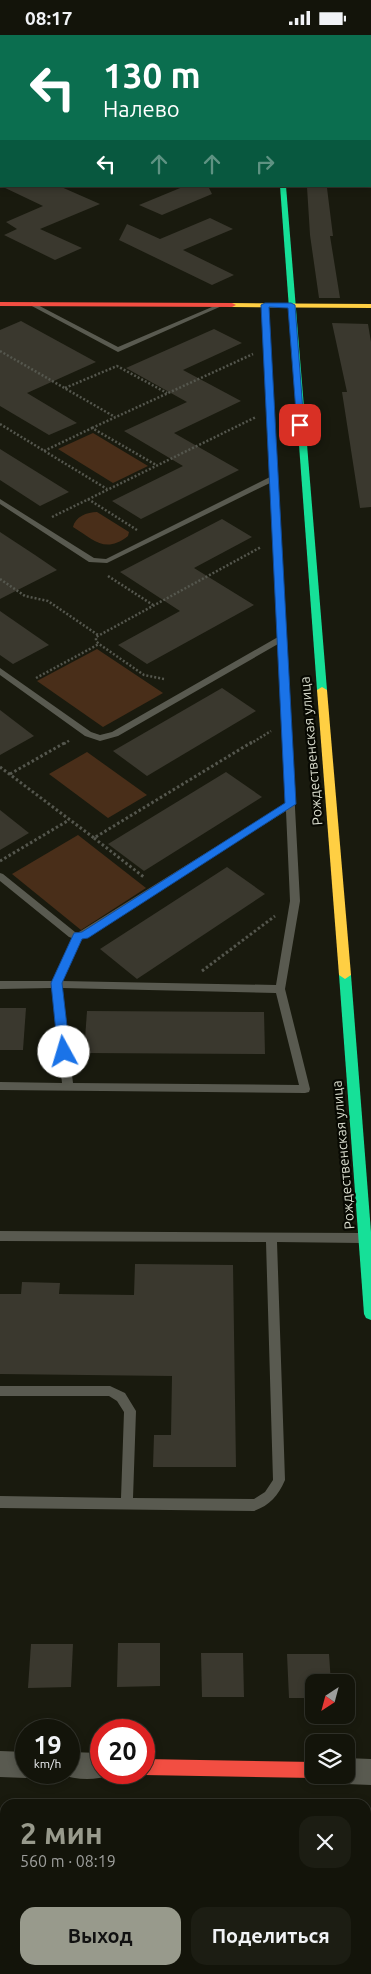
<!DOCTYPE html>
<html lang="ru">
<head>
<meta charset="utf-8">
<style>
  :root { --surface:#13140a; --page:#1c1d13; --text:#f1f3f6; --muted:#9d9e9c; --line:#32332b; --accent:#989a8c }
  body { margin:0; font-family:Ubuntu,sans-serif; background:var(--page); color:var(--text); height:100vh; display:flex; flex-direction:column; font-size:19px; white-space:nowrap }
  * { box-sizing:border-box; margin:0 }
  p { font-size:16px; color:var(--muted) }
  .icon { flex:none; width:28px; height:28px; fill:none; stroke:currentColor; stroke-width:2; stroke-linecap:round; stroke-linejoin:round }
  .map { position:relative; flex:1; overflow:hidden }
  .panel { position:absolute; left:0px; top:1764px; width:371px; height:176px; display:flex; flex-direction:column; background:var(--surface); border-radius:15px 15px 0 0; box-shadow:0 2px 8px #0003,0 0 0 1px var(--line) }
  .panel>* { flex:none }
  .banner { position:absolute; left:0px; top:0px; width:371px; height:152px; box-shadow:0 2px 8px #0003,0 0 0 1px var(--line); background:#0b6e4f; color:#fff; overflow:hidden }
  .needle { width:32px; rotate:216deg }
  .controls { position:absolute; left:305px; top:1639px; display:grid; gap:10px }
  .controls a { display:grid; place-items:center; width:50px; height:50px; border-radius:10px; background:var(--surface); box-shadow:0 2px 8px #0003,0 0 0 1px var(--line); font-size:25px }
  .speed { position:absolute; left:15px; top:1684px; display:flex; gap:10px; font-size:25px; font-weight:700; text-align:center }
  .speed>* { display:grid; place-content:center; width:65px; height:65px; border-radius:50%; background:var(--surface); box-shadow:0 2px 8px #0003,0 0 0 1px var(--line); line-height:1 }
  .speed small { font-size:12px; font-weight:400 }
  .speed .limit { border:8px solid #d22; background:#fff; color:#111 }
  .pin { position:absolute; display:grid; place-items:center; width:42px; height:42px; color:#fff; margin:-21px; border-radius:10px; box-shadow:0 2px 8px #0006 }
  .me { position:absolute; width:55px; margin:-28px; rotate:354deg; stroke-linejoin:round; filter:drop-shadow(0 0 4px #0008) }
  .turn { display:flex; align-items:center; gap:18px; height:105px; padding:0 20px; font-size:22px }
  .turn .icon { width:65px; height:65px; stroke-width:2.5 }
  .turn b { display:block; font-size:35px; line-height:42px }
  .lanes { display:flex; align-items:center; height:48px; padding:0 20px; background:#0003; justify-content:center; gap:25px; direction:ltr }
  .lanes .off { opacity:.35 }
  .round { display:grid; place-items:center; flex:none; width:52px; height:52px; border-radius:15px; background:var(--page) }
  .summary { display:flex; align-items:center; justify-content:space-between; height:85px; padding:0 20px }
  h1 { font-size:30px; font-weight:700; line-height:38px; color:var(--accent) }
  .primary-button { display:flex; gap:10px; margin-top:auto; padding:10px 20px }
  .primary-button a { flex:1; height:58px; border-radius:15px; background:var(--accent); color:#111; font-size:20px; font-weight:700; line-height:58px; text-align:center }
  .primary-button a+a { background:var(--page); color:var(--text) }
  .status { display:flex; justify-content:space-between; align-items:center; height:35px; padding:0 25px; background:var(--surface); direction:ltr }
  .status svg { height:14px; fill:currentColor }
  .map>svg:first-child { display:block }
</style>
</head>
<body>
<div class="status"><b>08:17</b><svg viewBox="0 0 49 12"><path d="M0 12V9h3v3zM5 12V6h3v6zM10 12V3h3v9zM15 12V0h3v12zM26 1h20v11H26zM47 4h2v5h-2z"/></svg></div>
<div class="map">
<svg width="371" height="1939" viewBox="0 0 371 1939">
  <rect width="100%" height="100%" fill="#191a0e"/>
  <g fill="#492e19">
    <path d="M93 398 148 431 113 448 58 414Z"/>
    <path d="M97 477 129 497 128 501C105 519 94 505 73 492 75 482 87 477 97 477Z"/>
    <path d="M97 614 163 658 103 692 37 646Z"/>
    <path d="M87 717 147 760 108 783 49 739Z"/>
    <path d="M78 800 146 853 81 895 12 839Z"/>
  </g>
  <g fill="#3a382e">
    <path d="M1 151H59L100 169 40 194 82 213 55 225 4 200 17 194 6 187 43 171Z"/>
    <path d="M185 151H208L212 159 162 180 139 170Z"/>
    <path d="M307 152 327 153 333 201H330L340 263H319L310 200Z"/>
    <path d="M210 183 233 194 183 215 234 240 212 250 119 205 127 189 160 204Z"/>
    <path d="M21 286 96 327 27 358 77 388 49 400 0 371V295Z"/>
    <path d="M332 288 368 289 371 307V472L360 473 342 357H347Z"/>
    <path d="M214 294 242 308 183 335 241 366 174 398 239 435 141 484 112 466 183 431 124 396 187 367 126 333Z"/>
    <path d="M0 414 69 457 40 471 0 445Z"/>
    <path d="M222 484 252 502 194 533 254 570 147 629 118 610 180 576 120 537Z"/>
    <path d="M0 497 35 520 57 535 0 564Z"/>
    <path d="M0 576 49 610 13 629 0 620Z"/>
    <path d="M222 653 256 676 147 741 113 716Z"/>
    <path d="M0 675 34 701 0 720Z"/>
    <path d="M226 737 262 762 144 836 108 809Z"/>
    <path d="M0 775 29 798 0 815Z"/>
    <path d="M227 832 265 859 137 944 100 914Z"/>
    <path d="M0 973H26L23 1015H0Z"/>
    <path d="M87 976 264 977 265 1019 84 1018Z"/>
    <path d="M135 1229 233 1230 236 1432H153L154 1400H171L172 1341 0 1339V1259H21L22 1247 60 1248 59 1259 134 1260Z"/>
    <path d="M118 1608H160V1651L117 1652Z"/>
    <path d="M31 1609H73L71 1652 28 1653Z"/>
    <path d="M201 1618H243L244 1662H202Z"/>
    <path d="M287 1619H329L331 1648H314V1663H289Z"/>
  </g>
  <g fill="none" stroke-linecap="round" stroke-linejoin="round">
    <g stroke="#55574e" stroke-width="2.5" stroke-dasharray="2 2" stroke-linecap="butt">
      <path d="M0 316 115 382"/>
      <path d="M65 353 117 331 167 358"/>
      <path d="M0 389 107 454"/>
      <path d="M92 393 253 319"/>
      <path d="M44 416 92 393 156 430"/>
      <path d="M88 464 137 495"/>
      <path d="M52 482 256 382"/>
      <path d="M108 541 153 570"/>
      <path d="M0 544 25 561 48 566 98 600"/>
      <path d="M36 643 99 609"/>
      <path d="M164 644 144 640 99 609 96 606V602L261 512"/>
      <path d="M64 709 70 705"/>
      <path d="M250 709 271 696"/>
    </g>
    <g stroke="#55574e" stroke-width="3" stroke-dasharray="2.5 2.5" stroke-linecap="butt">
      <path d="M0 732 94 803 252 707"/>
      <path d="M10 739 66 707"/>
      <path d="M94 803 145 843"/>
      <path d="M0 826 69 785"/>
      <path d="M202 936 275 881"/>
    </g>
    <g fill="#595a50" fill-rule="evenodd">
      <path d="M32 267 118 312 219 269 224 270 118 317 30 270 29 269Z"/>
      <path d="M263 269 268 270 300 866 285 954 310 1054 309 1057 305 1058 0 1055V1047L62 1048 52 953 0 954V946H52L72 903 69 902 0 846V838L3 839 75 897H79L286 768 278 609 118 701 100 706 85 701 0 640V633L91 697 100 700 112 697 278 602 270 448 107 528 89 527 0 469V464L94 523 106 524 270 442ZM286 776 290 866 276 950 62 946 81 904ZM62 953 276 958 299 1050 73 1048Z"/>
      <path d="M0 1196 361 1198 365 1200 367 1203 365 1206 361 1208 277 1207 285 1445C278 1461 270 1470 254 1476L0 1473V1461L121 1463 124 1377 117 1366 109 1361H0V1351H110L125 1358 136 1376 133 1463 254 1464 265 1457 273 1445 266 1207 0 1206Z"/>
    </g>
    <g fill="#595a50" fill-rule="evenodd">
      <rect x="370" y="10" width="1" height="6"/>
      <rect x="370" y="129" width="1" height="6"/>
      <path d="M0 1716 26 1717V1738H36L35 1739 26 1743 0 1742Z"/>
      <path d="M69 1717 101 1718V1738H111L110 1740C95 1746 75 1745 60 1739L59 1738H69Z"/>
      <path d="M346 1723 371 1724V1750L346 1749 337 1745 335 1740H346Z"/>
    </g>
    <g fill="#16e098" fill-rule="evenodd">
      <path d="M280 151H286L327 655 322 658 317 655Z"/>
      <path d="M345 936 351 940 371 1197V1285L366 1283 364 1279 339 940Z"/>
    </g>
    <g fill="#ffcf43" fill-rule="evenodd">
      <path d="M229 268 371 269V273L232 272H229Z"/>
      <path d="M322 652 327 655 351 940 345 944 339 940 317 655Z"/>
    </g>
    <g fill="#f24e42" fill-rule="evenodd">
      <path d="M0 267 232 268 236 270 232 272 0 271Z"/>
      <path d="M144 1724 314 1727V1740H320L314 1743 144 1740 138 1738H144Z"/>
    </g>
  </g>
  <path fill="#1a73e8" stroke="#114b97" d="M265 268H291L295 270 304 390 300 392 297 390 288 273 269 272 296 769 88 903 82 904 62 948 70 1017 64 1022 58 1017 51 948 74 898 82 897 285 768 261 270Z"/>
  <g text-anchor="middle" dominant-baseline="central" stroke-width="4.5" stroke-linejoin="round" paint-order="stroke">
    <g font-size="14" fill="#dcdfd0" stroke="#080902">
      <text transform="translate(311 716) rotate(-95)">Рождественская улица</text>
      <text transform="translate(343 1120) rotate(-95)">Рождественская улица</text>
    </g>
  </g>
</svg>
<div class="controls">
<a><svg class="needle" viewBox="-14 -14 28 28"><path d="M0-13l5 13h-10z" fill="#e53935"/><path d="M0 13l5-13h-10z" fill="#9d9e9c"/></svg></a>
<a><svg class="icon" aria-label="layers" viewBox="0 0 24 24"><path d="M12 4l9 5-9 5-9-5zM3 14l9 5 9-5"/></svg></a>
</div>
<div class="speed"><div>19<small>km/h</small></div><div class="limit">20</div></div>
<div class="pin" style="left:300px;top:390px;background:#d93025"><svg class="icon" aria-label="arrive" viewBox="0 0 24 24"><path d="M6 21V4h12l-3 4 3 4H6"/></svg></div>
<svg class="me" style="left:64px;top:1017px" viewBox="-20 -20 40 40"><circle r="19" fill="#fff"/><path d="M0-13L10 11 0 6-10 11z" fill="#1a73e8"/></svg>
<div class="banner">
<div class="turn"><svg class="icon" aria-label="left" viewBox="0 0 24 24"><path d="M17 20v-9H6M10 6l-5 5 5 5"/></svg><div><b>130 m</b>Налево</div></div>
<div class="lanes"><svg class="icon" aria-label="left" viewBox="0 0 24 24"><path d="M17 20v-9H6M10 6l-5 5 5 5"/></svg><svg class="icon off" aria-label="ahead" viewBox="0 0 24 24"><path d="M12 20V5M6 11l6-6 6 6"/></svg><svg class="icon off" aria-label="ahead" viewBox="0 0 24 24"><path d="M12 20V5M6 11l6-6 6 6"/></svg><svg class="icon off" aria-label="right" viewBox="0 0 24 24"><path d="M7 20v-9h11M14 6l5 5-5 5"/></svg></div>
</div>
<section class="panel">
<div class="summary"><div><h1>2 мин</h1><p>560 m · 08:19</p></div><a class="round"><svg class="icon" aria-label="close" viewBox="0 0 24 24"><path d="M6 6l12 12M18 6L6 18"/></svg></a></div>
<div class="primary-button"><a>Выход</a><a>Поделиться</a></div>
</section>
</div>
</body>
</html>
